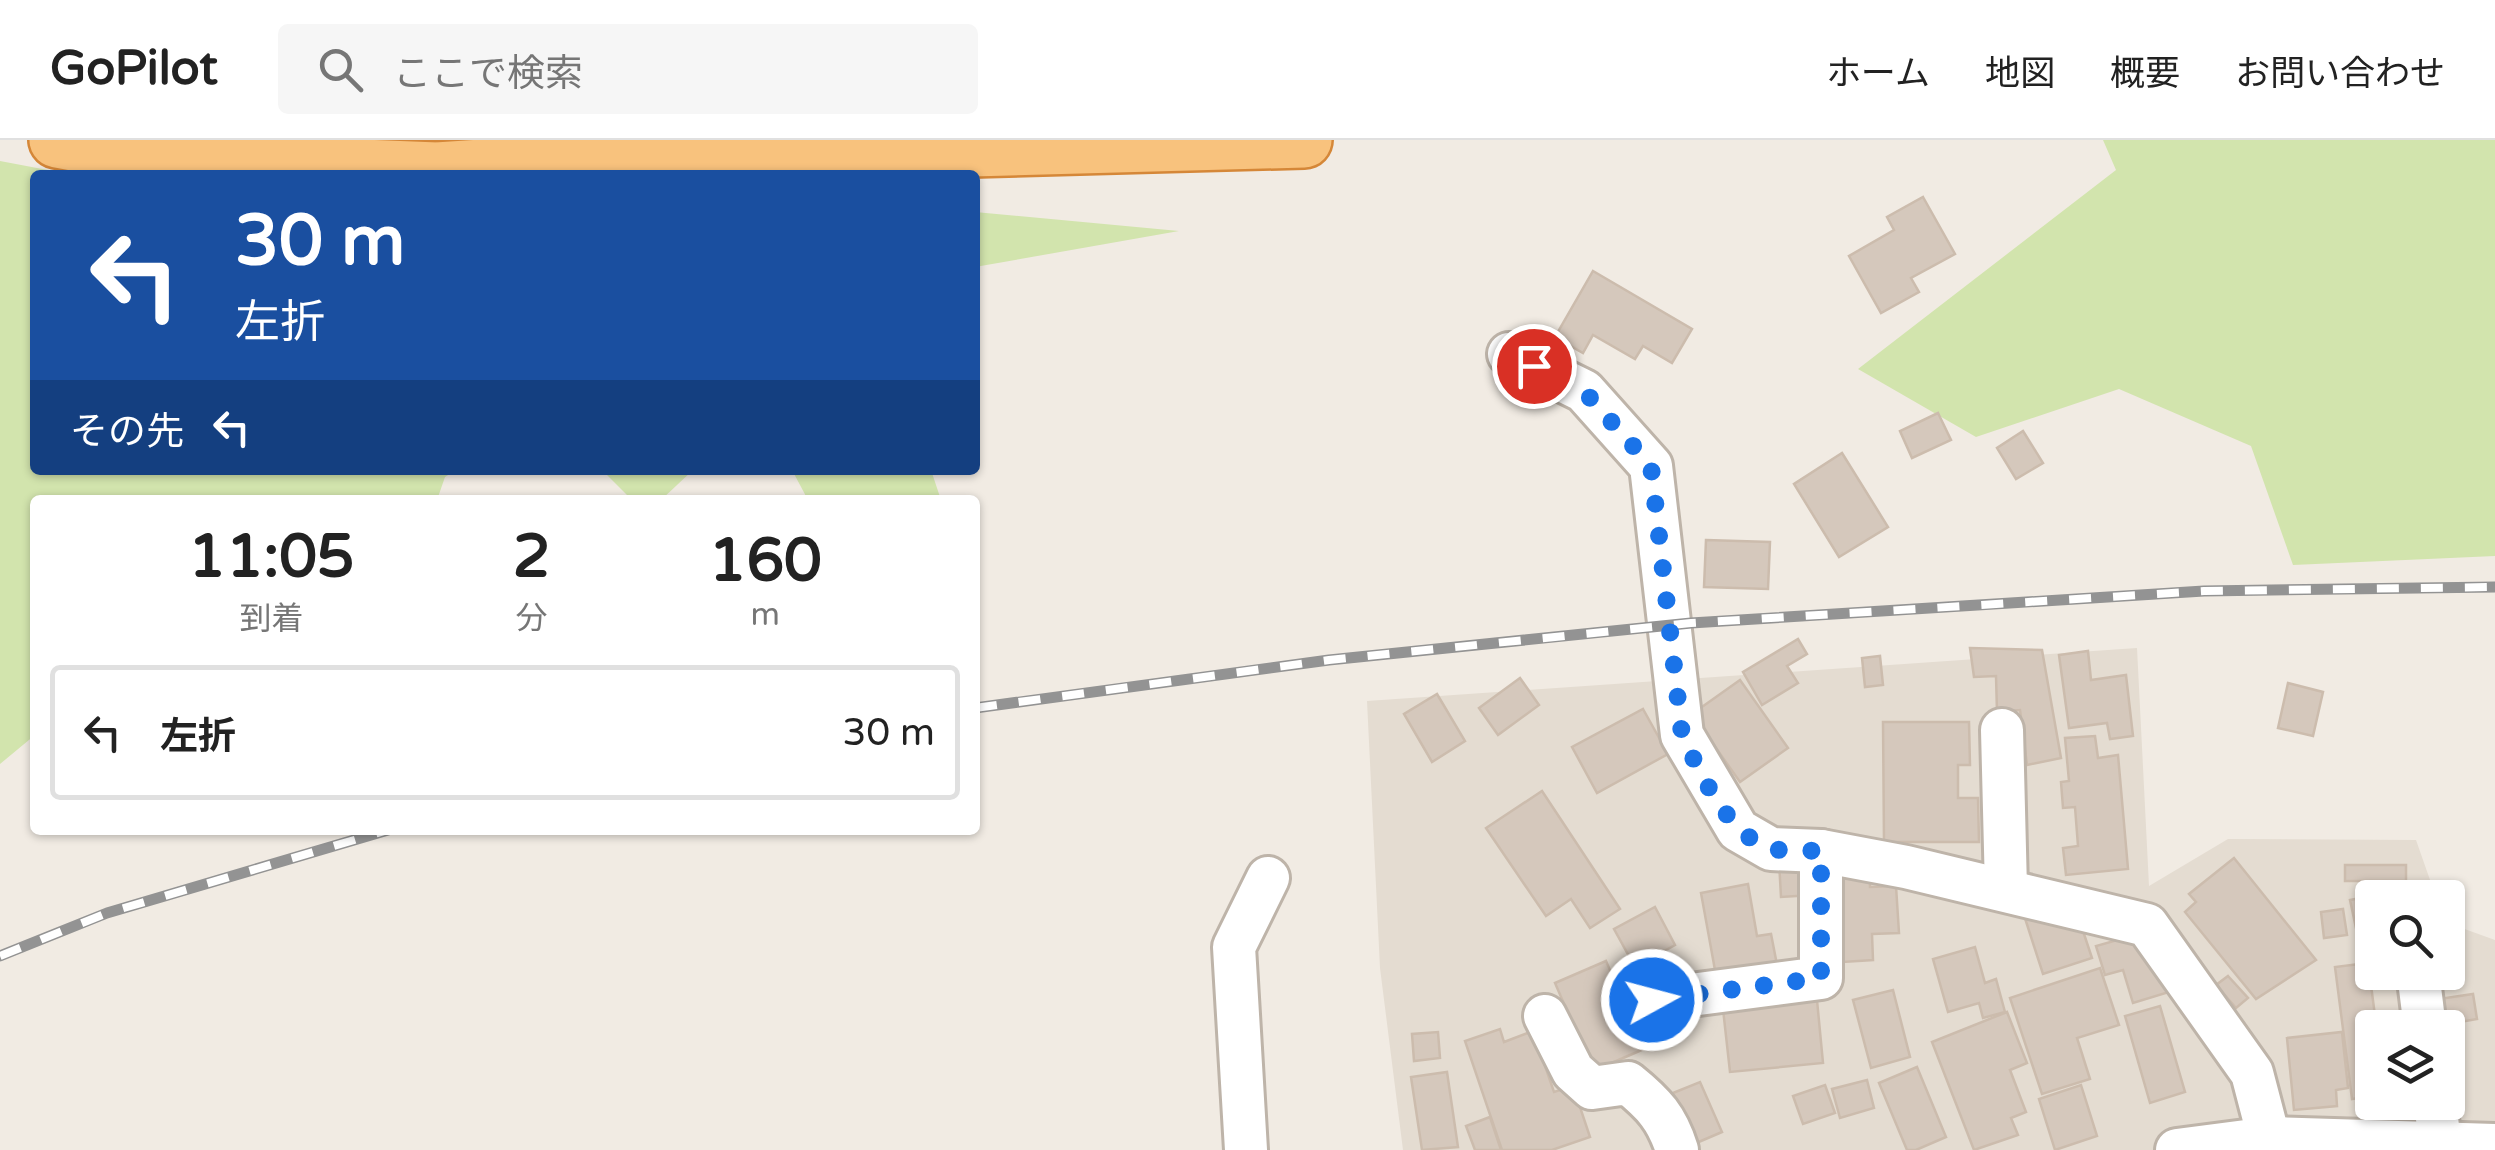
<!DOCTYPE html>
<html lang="ja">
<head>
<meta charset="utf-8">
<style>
  :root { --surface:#fff; --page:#f6f6f6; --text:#222; --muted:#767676; --line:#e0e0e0 }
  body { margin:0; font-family:"Varela Round","Noto Sans JP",sans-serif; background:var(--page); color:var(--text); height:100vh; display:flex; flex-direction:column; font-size:38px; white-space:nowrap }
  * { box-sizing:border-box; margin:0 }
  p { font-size:32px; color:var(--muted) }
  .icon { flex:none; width:55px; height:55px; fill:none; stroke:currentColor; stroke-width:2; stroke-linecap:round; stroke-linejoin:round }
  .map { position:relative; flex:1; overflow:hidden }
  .details { position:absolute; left:30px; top:355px; width:950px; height:340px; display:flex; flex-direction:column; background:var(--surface); border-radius:10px; box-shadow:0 2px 8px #0004 }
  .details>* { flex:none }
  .hud { position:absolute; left:30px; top:30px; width:950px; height:305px; border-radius:10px; box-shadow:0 2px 8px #0004; background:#1a4fa0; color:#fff; overflow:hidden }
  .buttons { position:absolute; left:2355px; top:740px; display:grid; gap:20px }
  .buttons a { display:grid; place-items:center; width:110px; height:110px; border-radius:10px; background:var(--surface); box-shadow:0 2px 8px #0004; font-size:50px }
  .pin { position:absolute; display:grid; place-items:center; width:85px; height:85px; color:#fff; margin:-42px; border:5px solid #fff; border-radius:50%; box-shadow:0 2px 10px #0007 }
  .me { position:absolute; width:110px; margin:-55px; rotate:83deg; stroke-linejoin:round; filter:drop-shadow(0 0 8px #0008) }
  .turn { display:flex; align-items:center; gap:35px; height:210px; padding:0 40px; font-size:45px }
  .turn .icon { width:130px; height:130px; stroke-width:2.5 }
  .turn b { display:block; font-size:70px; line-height:85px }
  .then { display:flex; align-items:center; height:95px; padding:0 40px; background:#0003; gap:20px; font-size:38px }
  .eta { display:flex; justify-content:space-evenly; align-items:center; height:170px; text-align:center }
  .eta b { font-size:60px; font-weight:800; line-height:70px }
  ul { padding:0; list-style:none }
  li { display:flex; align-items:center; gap:30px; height:135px; margin:0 20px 15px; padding:0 20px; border:5px solid var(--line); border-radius:10px }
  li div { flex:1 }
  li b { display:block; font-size:38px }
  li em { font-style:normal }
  header { display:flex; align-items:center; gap:60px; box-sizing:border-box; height:140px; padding:0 50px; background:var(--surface); border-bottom:2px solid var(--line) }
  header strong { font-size:48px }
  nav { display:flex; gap:55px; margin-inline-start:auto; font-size:35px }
  .search { width:700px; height:90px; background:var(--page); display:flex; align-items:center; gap:25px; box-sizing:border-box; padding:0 35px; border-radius:10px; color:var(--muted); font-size:38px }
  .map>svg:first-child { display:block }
</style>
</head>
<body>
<header>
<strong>GoPilot</strong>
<div class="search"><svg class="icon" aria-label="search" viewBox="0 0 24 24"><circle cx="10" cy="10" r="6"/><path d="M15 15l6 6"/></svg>ここで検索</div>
<nav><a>ホーム</a><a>地図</a><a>概要</a><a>お問い合わせ</a></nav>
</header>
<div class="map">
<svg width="2495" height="1010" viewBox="0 0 2495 1010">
  <rect width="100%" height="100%" fill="#f1ebe3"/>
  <path fill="#e4dcd1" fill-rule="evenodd" d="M2137 508 2149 746 2228 699 2416 700 2436 757 2372 758V832H2448V783L2495 800V1010H1403L1380 828 1367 561ZM2372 888H2448V962H2372Z"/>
  <g fill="#d2e4ad">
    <path d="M2103 0H2495V416L2293 425 2251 306 2119 249 1976 297 1858 229 2116 30Z"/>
    <path d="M0 21 74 35H35V330H456L445 337 437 360H35V595L0 624Z"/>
    <path d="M975 72 1179 91 975 127Z"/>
    <path d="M602 330H693L661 360H632Z"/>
    <path d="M792 330H931L941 360H808Z"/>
  </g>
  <g fill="#d5c8bc" stroke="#ccbcad" stroke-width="2.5">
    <path d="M1923 57 1955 114 1911 138 1919 152 1881 173 1849 116 1894 90 1887 77Z"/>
    <path d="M1593 131 1692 189 1672 223 1643 206 1635 219 1593 195 1583 213 1555 197Z"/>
    <path d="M1938 273 1951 300 1912 318 1900 291Z"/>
    <path d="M2023 291 2043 323 2016 339 1997 308Z"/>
    <path d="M1842 313 1888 387 1839 417 1794 344Z"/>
    <path d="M1706 400 1770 402 1768 449 1704 447Z"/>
    <path d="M1798 499 1807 514 1787 526 1798 543 1762 565 1743 532Z"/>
    <path d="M1970 508 2042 510 2061 618 2027 625 2020 570 1997 572 1996 536 1974 537Z"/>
    <path d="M2088 511 2091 540 2126 535 2133 596 2110 599 2107 583 2069 588 2059 515Z"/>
    <path d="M1880 516 1883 545 1865 547 1862 518Z"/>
    <path d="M1520 538 1539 565 1498 595 1479 568Z"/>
    <path d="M1740 540 1788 608 1740 642 1692 574Z"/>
    <path d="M2288 543 2323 552 2313 596 2278 588Z"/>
    <path d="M1437 554 1465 601 1432 622 1404 574Z"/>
    <path d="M1643 569 1668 614 1597 653 1572 607Z"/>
    <path d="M1883 582H1969L1970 625H1958V658H1978L1979 702H1884Z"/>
    <path d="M2095 596 2098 618 2118 615 2128 729 2066 735 2063 708 2078 706 2075 667 2063 668 2061 642 2069 641 2065 598Z"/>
    <path d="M1542 651 1620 769 1590 788 1571 759 1546 776 1486 688Z"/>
    <path d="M2234 718 2316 820 2256 859 2185 772 2196 762 2189 754Z"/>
    <path d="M1810 719 1813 755 1781 757 1779 721Z"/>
    <rect x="2345" y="725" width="61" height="16"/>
    <path d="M1870 734V747L1896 746 1899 793 1872 794 1873 820 1843 822 1839 736Z"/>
    <path d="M1748 744 1757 796 1771 794 1778 830 1717 841 1701 753Z"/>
    <path d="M2386 753 2387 758H2372V804L2360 807 2350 760Z"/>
    <path d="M1655 767 1675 805 1635 827 1614 789Z"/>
    <path d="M2075 767 2092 818 2043 834 2023 772Z"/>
    <path d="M2343 769 2347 795 2324 798 2321 772Z"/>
    <path d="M2142 793 2169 852 2133 863 2123 830 2105 835 2096 806Z"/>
    <path d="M1975 807 1985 843 1996 839 2005 872 1983 878 1979 863 1948 872 1933 819Z"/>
    <path d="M1606 821 1644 909 1593 931 1555 843Z"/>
    <path d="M2368 823 2376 883 2406 878 2407 888H2372V956L2352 959 2335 827Z"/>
    <path d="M2100 828 2119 885 2077 898 2090 939 2042 954 2010 858Z"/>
    <path d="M2228 836 2248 858 2236 868 2216 845Z"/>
    <path d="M1893 850 1910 917 1871 928 1853 860Z"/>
    <path d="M2473 854 2477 879 2443 885 2439 859Z"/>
    <path d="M1817 860 1823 923 1730 932 1723 869Z"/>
    <path d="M2160 866 2185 952 2150 963 2125 876Z"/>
    <path d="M2007 872 2027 923 2010 930 2026 972 2011 978 2018 995 1974 1010 1932 902Z"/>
    <path d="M1500 889 1504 902 1533 891 1554 952 1573 946 1590 997 1552 1010H1502L1465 901Z"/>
    <path d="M1438 892 1440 918 1414 921 1412 894Z"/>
    <path d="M2342 892 2348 948 2336 950 2337 966 2294 970 2287 898Z"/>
    <path d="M1917 927 1946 997 1916 1010H1907L1879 943Z"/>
    <path d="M1447 932 1458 1007 1422 1010 1411 937Z"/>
    <path d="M1867 940 1874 968 1840 978 1832 949Z"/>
    <path d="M1700 942 1722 992 1694 1004 1673 953Z"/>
    <path d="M1825 945 1835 973 1803 984 1793 956Z"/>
    <path d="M2081 945 2097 996 2055 1010 2039 959Z"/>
    <path d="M1490 977 1501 1010H1475L1466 986Z"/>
  </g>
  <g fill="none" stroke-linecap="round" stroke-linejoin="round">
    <defs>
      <g id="minor">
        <path d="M1509 214 1584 251 1651 326 1682 595 1738 690 1771 709 1821 711 1906 727 2147 785 2252 933 2269 998"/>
        <path d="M2002 590 2006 749"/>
        <path d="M2418 832 2425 888"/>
        <path d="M1652 860 1821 838V711"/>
        <path d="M1545 876 1573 931 1592 948 1628 943C1654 964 1667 978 1677 1010"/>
        <path d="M2435 962 2440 1003"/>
        <path d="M1246 1010 1234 807 1268 738"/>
        <path d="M2177 1010 2269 998 2495 1005"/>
      </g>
      <path id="trunk" d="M57 0 116 11 286 24 437 30 600 19 1304 0"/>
    </defs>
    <use href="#minor" stroke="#beb4a9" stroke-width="48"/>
    <use href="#trunk" stroke="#d58738" stroke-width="60"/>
    <use href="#minor" stroke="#fff" stroke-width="42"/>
    <use href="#trunk" stroke="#f8c27d" stroke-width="55"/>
    <defs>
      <g id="rail">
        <path d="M975 568 1329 520 1691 483 2204 451 2495 447"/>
        <path d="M0 816 107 773 388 690"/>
      </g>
    </defs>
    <use href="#rail" stroke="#939393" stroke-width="11"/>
    <use href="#rail" stroke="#fff" stroke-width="8" stroke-dasharray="22" stroke-linecap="butt"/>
  </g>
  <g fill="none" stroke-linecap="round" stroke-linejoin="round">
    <path stroke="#1a73e8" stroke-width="18" stroke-dasharray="0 32.4" d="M1534 226 1584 251 1651 326 1682 595C1700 632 1730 700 1774 709 1789 712 1806 710 1821 711V838L1652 860"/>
  </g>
</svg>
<div class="buttons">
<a><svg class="icon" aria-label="search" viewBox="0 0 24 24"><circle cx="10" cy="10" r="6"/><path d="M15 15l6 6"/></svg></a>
<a><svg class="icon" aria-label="layers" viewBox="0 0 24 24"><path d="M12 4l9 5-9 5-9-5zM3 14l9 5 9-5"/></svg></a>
</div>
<div class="pin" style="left:1534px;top:226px;background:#d93025"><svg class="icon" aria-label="arrive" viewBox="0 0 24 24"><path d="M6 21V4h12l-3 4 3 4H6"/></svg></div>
<svg class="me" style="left:1652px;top:860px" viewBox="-20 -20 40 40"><circle r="17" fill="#1a73e8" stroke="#fff" stroke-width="3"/><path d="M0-11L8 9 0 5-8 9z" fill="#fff"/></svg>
<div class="hud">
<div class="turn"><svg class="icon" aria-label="left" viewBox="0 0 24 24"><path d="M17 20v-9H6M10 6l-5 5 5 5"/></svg><div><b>30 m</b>左折</div></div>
<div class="then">その先<svg class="icon" aria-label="left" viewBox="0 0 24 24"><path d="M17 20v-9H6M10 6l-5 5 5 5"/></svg></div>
</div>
<section class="details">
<div class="eta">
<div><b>11:05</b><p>到着</p></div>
<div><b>2</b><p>分</p></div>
<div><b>160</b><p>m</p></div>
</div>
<ul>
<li><svg class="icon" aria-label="left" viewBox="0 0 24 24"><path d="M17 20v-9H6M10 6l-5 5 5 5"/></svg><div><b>左折</b></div><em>30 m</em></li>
</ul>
</section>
</div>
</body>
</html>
